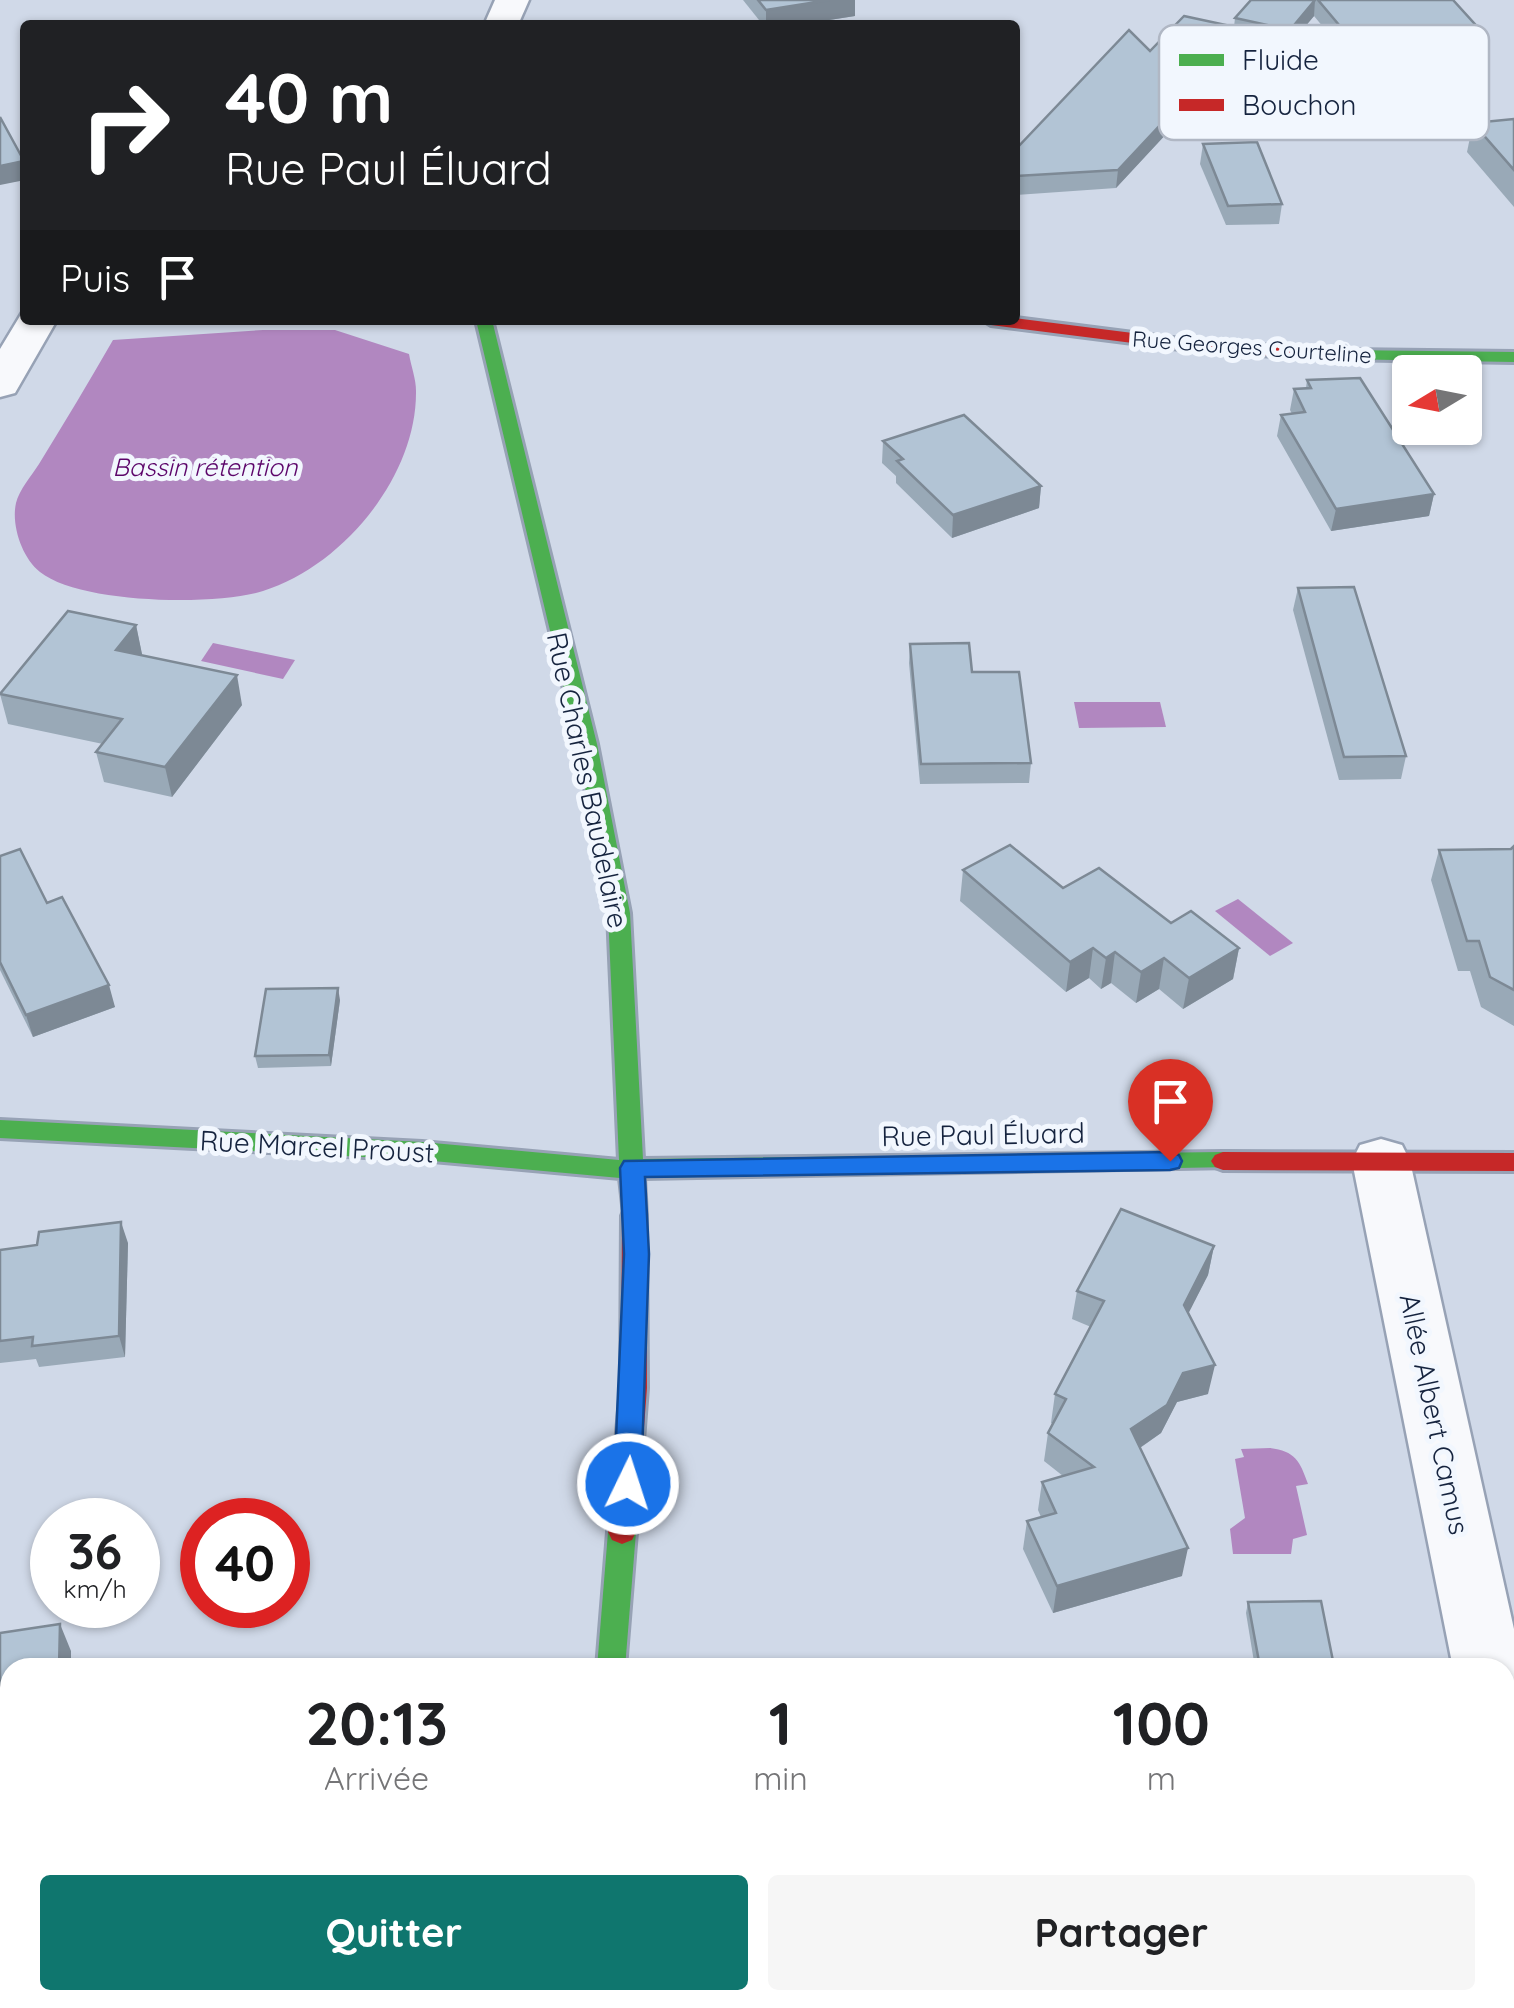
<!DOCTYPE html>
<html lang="fr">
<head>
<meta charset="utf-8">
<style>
  :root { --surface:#fff; --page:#f6f6f6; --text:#202124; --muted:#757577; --accent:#0f766e }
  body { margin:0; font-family:Quicksand,sans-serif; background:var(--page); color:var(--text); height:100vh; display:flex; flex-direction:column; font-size:38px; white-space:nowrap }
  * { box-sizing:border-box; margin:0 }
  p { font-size:32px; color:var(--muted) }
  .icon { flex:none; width:55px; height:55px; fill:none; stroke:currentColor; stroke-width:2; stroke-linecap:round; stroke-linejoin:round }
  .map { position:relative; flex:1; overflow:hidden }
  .panel { position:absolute; left:0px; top:1658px; width:1515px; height:352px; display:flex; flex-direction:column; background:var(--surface); border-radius:30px 30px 0 0; box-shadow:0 2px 8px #0004 }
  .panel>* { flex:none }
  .hud { position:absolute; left:20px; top:20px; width:1000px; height:305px; border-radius:10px; box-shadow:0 2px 8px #0004; background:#202124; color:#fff; overflow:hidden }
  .needle { width:65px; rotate:260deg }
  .fabs { position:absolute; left:1392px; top:355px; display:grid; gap:20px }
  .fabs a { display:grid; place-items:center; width:90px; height:90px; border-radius:10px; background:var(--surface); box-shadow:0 2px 8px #0004; font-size:50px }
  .speed { position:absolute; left:30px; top:1498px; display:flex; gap:20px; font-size:50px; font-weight:700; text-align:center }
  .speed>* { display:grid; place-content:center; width:130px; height:130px; border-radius:50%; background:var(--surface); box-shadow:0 2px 8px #0004; line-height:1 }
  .speed small { font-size:25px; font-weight:400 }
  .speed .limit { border:15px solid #d22; background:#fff; color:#111 }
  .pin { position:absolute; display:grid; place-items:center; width:85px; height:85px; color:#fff; margin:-102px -42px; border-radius:50% 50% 50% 0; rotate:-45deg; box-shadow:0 0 10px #0007 }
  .pin .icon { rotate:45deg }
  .me { position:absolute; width:110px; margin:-55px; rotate:4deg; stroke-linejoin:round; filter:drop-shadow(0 0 8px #0008) }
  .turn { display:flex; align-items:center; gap:35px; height:210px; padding:0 40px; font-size:45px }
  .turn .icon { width:130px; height:130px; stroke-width:2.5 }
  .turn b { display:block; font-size:70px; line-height:85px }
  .then { display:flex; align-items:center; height:95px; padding:0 40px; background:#0003; gap:20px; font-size:38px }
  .eta { display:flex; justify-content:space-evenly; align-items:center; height:170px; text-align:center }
  .eta b { font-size:60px; font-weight:700; line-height:70px }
  .cta { display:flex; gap:20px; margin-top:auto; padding:20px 40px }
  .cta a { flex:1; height:115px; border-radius:10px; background:var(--accent); color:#fff; font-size:40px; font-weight:700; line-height:115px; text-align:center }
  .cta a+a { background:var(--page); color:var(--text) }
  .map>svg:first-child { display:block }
</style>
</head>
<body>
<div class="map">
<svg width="1514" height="2008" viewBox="0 0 1514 2008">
  <rect width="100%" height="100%" fill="#d0d9e8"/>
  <g fill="#b187c0">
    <path d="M263 330H335L409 354C411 366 416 379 416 391 417 476 343 566 263 591 216 606 80 604 40 572 22 558 11 525 16 503 19 490 32 475 39 464 64 423 89 382 113 340Z"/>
    <path d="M213 643 295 660 283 679 201 661Z"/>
    <path d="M1074 702H1160L1166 727 1079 728Z"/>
    <path d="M1238 899 1293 943 1270 956 1215 911Z"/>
    <path d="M1270 1448C1295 1451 1300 1461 1308 1484L1296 1486 1307 1535 1293 1539 1291 1554H1233L1230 1529 1245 1518 1235 1459 1244 1457 1241 1449Z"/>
  </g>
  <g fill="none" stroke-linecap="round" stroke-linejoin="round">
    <defs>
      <g id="street">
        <path d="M495 0H529L518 25H484Z"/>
        <path d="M23 311 25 320H57L15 393 0 397V349Z"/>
        <path d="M1381 1139 1402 1145 1410 1161 1514 1629V1687L1505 1693V1668H1453L1352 1161 1360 1145Z"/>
        <path d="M530 2000H606L605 2008H529Z"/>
      </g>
      <g id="fast">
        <path d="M476 320H492L597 744 630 913 643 1159 1223 1152 1231 1155 1235 1161 1231 1167 644 1178 646 1216 643 1223H625L620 1178 422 1160 0 1138V1120L422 1142 619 1160 608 913 577 744Z"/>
        <path d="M1343 350 1514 352V362L1337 359 1335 355Z"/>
        <path d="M622 1520 632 1524 636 1532 625 1668H597L608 1532 612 1524Z"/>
      </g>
      <g id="jam">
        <path d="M1015 318 1196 341 1343 350 1351 355 1343 360 1196 351 991 325 983 320Z"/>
        <path d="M1223 1152 1514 1153V1171L1223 1170 1215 1167 1211 1161 1215 1155Z"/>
        <path d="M634 1207 643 1209 646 1216 647 1388 636 1532 632 1540 622 1544 612 1540 608 1532 621 1388 622 1216 625 1209Z"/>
      </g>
    </defs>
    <use href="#street" stroke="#97a2b5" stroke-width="5"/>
    <use href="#fast" stroke="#97a2b5" stroke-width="6"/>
    <use href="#jam" stroke="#97a2b5" stroke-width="6"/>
    <use href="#street" fill="#f8f9fc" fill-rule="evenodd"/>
    <use href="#fast" fill="#4caf50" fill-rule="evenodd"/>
    <use href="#jam" fill="#c62828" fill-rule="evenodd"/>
  </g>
  <g fill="#99a9b7">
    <path d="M743 0H855V16L797 25H763Z"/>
    <path d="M1251 0H1453L1482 32 1478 49 1466 51 1465 56 1432 60 1430 68 1363 75 1314 16 1288 47 1247 39 1246 48 1116 188 1015 195V150L1150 51 1234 27 1235 18Z"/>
    <path d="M1514 119V207L1467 152 1473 123Z"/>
    <path d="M1203 144 1282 204 1279 224 1226 225 1200 164Z"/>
    <path d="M1307 380 1434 494 1429 516 1331 531 1277 436 1281 415 1292 414 1290 410 1294 389 1306 388Z"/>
    <path d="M883 441 1041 486 1039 508 952 538 896 483V476L882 463Z"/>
    <path d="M1298 588 1406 756 1401 779 1339 780 1293 610Z"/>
    <path d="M136 625 142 655 242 705 172 797 104 782 96 752 103 744 8 724 0 694Z"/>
    <path d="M910 644 972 672 1031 763 1029 783 920 784 909 663Z"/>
    <path d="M1514 846V1026L1481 1007 1470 971H1458L1431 880 1439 850 1511 849Z"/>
    <path d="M0 856 47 903 115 1007 33 1037 0 970Z"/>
    <path d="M963 870 1063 888 1171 923 1239 948 1233 979 1183 1009 1159 989 1136 1003 1111 983 1101 989 1089 978 1066 992 960 901Z"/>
    <path d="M340 1000 331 1066 258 1068 255 1056Z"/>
    <path d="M128 1243 125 1357 39 1367 36 1359 0 1363V1250Z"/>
    <path d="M1214 1246 1208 1275 1188 1313 1208 1394 1177 1402 1161 1433 1140 1448 1182 1576 1053 1613 1023 1549 1027 1521 1041 1517 1038 1510 1042 1482 1063 1476 1044 1461 1048 1433 1053 1424 1051 1423 1055 1394 1091 1327 1072 1319 1077 1291Z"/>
    <path d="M1248 1602 1334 1666V1668H1255L1246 1613Z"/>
    <path d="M0 1633 71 1651 10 1668V1763L0 1765Z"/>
  </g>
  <g fill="#7d8995">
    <path d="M829 0H855V16L797 25H766V10Z"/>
    <path d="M1315 0 1314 16 1288 47 1290 30Z"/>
    <path d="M1249 30 1246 48 1116 188 1118 170Z"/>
    <path d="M1469 39 1465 56 1432 60 1430 68 1363 75 1366 57 1428 43Z"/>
    <path d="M24 161 25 180 0 185V166Z"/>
    <path d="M1041 486 1039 508 952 538 953 515Z"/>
    <path d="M1434 494 1429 516 1331 531 1336 509Z"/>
    <path d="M136 625 142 654 123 680 116 650Z"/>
    <path d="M237 675 242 705 172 797 165 767Z"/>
    <path d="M1093 948 1089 978 1066 992 1070 962Z"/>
    <path d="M1239 948 1233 979 1183 1009 1189 978Z"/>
    <path d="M1115 952 1111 983 1101 989 1106 958Z"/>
    <path d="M1164 958 1159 989 1136 1003 1141 972Z"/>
    <path d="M109 985 115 1007 33 1037 26 1015Z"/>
    <path d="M338 988 340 1000 331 1066 329 1055Z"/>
    <path d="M121 1222 128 1243 125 1357 119 1336Z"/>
    <path d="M1214 1246 1208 1275 1178 1334 1184 1305Z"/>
    <path d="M1215 1365 1208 1394 1177 1402 1161 1433 1125 1458 1131 1429 1183 1373Z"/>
    <path d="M1188 1548 1182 1576 1053 1613 1057 1586Z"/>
    <path d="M60 1624 71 1651V1668H59Z"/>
  </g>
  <g fill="#b2c4d5" stroke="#7d8995" stroke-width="2.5">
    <path d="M758 0H829L766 10Z"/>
    <path d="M1251 0H1315L1290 30 1235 18Z"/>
    <path d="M1318 0H1453L1482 32 1464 33 1469 39 1428 43 1434 50 1366 57Z"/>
    <path d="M1184 16 1249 30 1118 170 1015 176V150L1129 30 1150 51Z"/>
    <path d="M0 117 24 161 0 166Z"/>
    <path d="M1514 119V170L1473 123Z"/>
    <path d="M1257 142 1282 204 1228 206 1203 144Z"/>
    <path d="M1360 378 1434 494 1336 509 1281 415 1305 412 1294 389 1311 388 1307 380Z"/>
    <path d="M964 415 1041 486 953 515 897 461 903 459 883 441Z"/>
    <path d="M1354 587 1406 756 1344 757 1298 588Z"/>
    <path d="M68 611 136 625 116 650 237 675 165 767 96 752 122 719 0 694Z"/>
    <path d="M969 643 972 672H1019L1031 763 921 764 910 644Z"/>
    <path d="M1010 845 1063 888 1099 868 1171 923 1191 911 1239 948 1189 978 1164 958 1141 972 1115 952 1106 958 1093 948 1070 962 963 870Z"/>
    <path d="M1514 846V990L1490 977 1479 941H1467L1439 850 1511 849Z"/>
    <path d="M20 849 47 903 62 897 109 985 26 1015 0 962V856Z"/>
    <path d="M338 988 329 1055 255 1056 266 989Z"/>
    <path d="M1121 1209 1214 1246 1184 1305 1215 1365 1183 1373 1167 1405 1131 1429 1188 1548 1057 1586 1027 1521 1056 1513 1042 1482 1094 1467 1048 1433 1066 1399 1055 1394 1104 1301 1077 1291Z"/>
    <path d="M121 1222 119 1336 32 1346 33 1337 0 1341V1250L37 1245 39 1232Z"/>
    <path d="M1321 1601 1334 1666 1260 1667 1248 1602Z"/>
    <path d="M60 1624 59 1668H10V1735L0 1737V1633Z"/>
    <path d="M1357 2000H1448L1452 2008H1361Z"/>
  </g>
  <path fill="#1a73e8" stroke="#114b97" stroke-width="2.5" d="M1170 1152 1179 1155 1182 1161 1179 1168 1170 1170 645 1177 649 1254 641 1484 637 1492 628 1496 618 1492 614 1484 624 1254 620 1168 624 1161Z"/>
  <g text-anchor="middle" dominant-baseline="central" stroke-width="10" stroke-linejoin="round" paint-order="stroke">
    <g font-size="22" fill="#15233e" stroke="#f2f7fe">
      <text transform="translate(1252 347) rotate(4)">Rue Georges Courteline</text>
    </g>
    <g font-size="25" font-style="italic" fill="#5c056a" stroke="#f2f7fe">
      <text x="205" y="466">Bassin rétention</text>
    </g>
    <g font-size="28" fill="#15233e" stroke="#f2f7fe">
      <text transform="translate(588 780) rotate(78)">Rue Charles Baudelaire</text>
      <text transform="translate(983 1134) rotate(-1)">Rue Paul Éluard</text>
      <text transform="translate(317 1146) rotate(3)">Rue Marcel Proust</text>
      <text transform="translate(1435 1414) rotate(78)">Allée Albert Camus</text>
    </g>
  </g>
  <rect x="1159" y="25" width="330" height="115" rx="15" fill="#f2f7fe" stroke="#b0b7c4" stroke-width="2.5"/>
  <rect x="1179" y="54" width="45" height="12" fill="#4caf50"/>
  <rect x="1179" y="99" width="45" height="12" fill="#c62828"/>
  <g font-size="28" fill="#15233e">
    <text x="1242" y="70">Fluide</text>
    <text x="1242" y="115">Bouchon</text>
  </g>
</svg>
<div class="fabs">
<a><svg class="needle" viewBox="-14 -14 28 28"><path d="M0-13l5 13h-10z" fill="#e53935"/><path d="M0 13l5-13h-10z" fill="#757577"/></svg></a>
</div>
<div class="speed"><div>36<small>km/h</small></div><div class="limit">40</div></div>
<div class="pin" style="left:1170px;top:1161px;background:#d93025"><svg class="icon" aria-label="arrive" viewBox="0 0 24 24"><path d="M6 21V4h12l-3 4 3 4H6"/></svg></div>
<svg class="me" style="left:628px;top:1484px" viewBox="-20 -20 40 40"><circle r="17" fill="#1a73e8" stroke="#fff" stroke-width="3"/><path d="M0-11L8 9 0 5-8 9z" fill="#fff"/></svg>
<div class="hud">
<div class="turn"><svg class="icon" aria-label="right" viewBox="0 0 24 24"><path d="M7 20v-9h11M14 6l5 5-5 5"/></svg><div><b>40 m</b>Rue Paul Éluard</div></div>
<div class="then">Puis<svg class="icon" aria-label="arrive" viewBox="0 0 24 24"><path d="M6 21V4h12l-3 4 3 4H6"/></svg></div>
</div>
<section class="panel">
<div class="eta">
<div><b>20:13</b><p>Arrivée</p></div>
<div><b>1</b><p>min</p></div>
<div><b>100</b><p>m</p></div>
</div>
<div class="cta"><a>Quitter</a><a>Partager</a></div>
</section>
</div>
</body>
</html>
